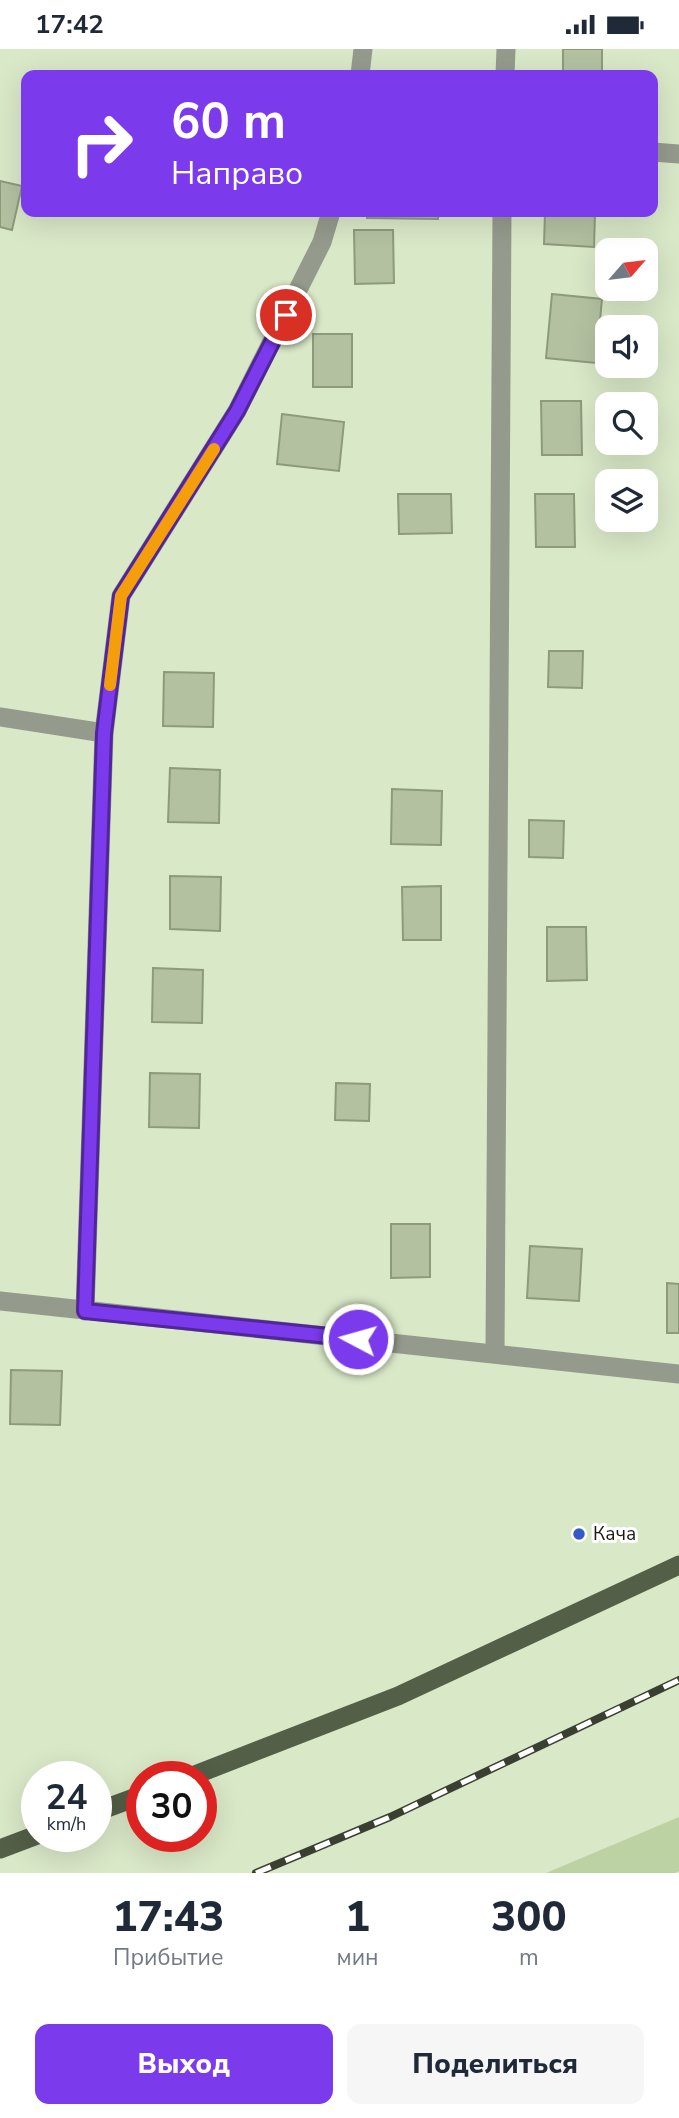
<!DOCTYPE html>
<html lang="ru">
<head>
<meta charset="utf-8">
<style>
  :root { --surface:#fff; --page:#f6f6f7; --text:#1f2937; --muted:#747a83; --accent:#7c3aed }
  body { margin:0; font-family:"Nunito Sans",sans-serif; background:var(--page); color:var(--text); height:100vh; display:flex; flex-direction:column; font-size:26px; white-space:nowrap }
  * { box-sizing:border-box; margin:0 }
  p { font-size:23px; color:var(--muted) }
  .icon { flex:none; width:38px; height:38px; fill:none; stroke:currentColor; stroke-width:2; stroke-linecap:round; stroke-linejoin:round }
  .map { position:relative; height:1824px; overflow:hidden }
  .drawer { display:flex; flex-direction:column; background:var(--surface); flex:1 }
  .drawer>* { flex:none }
  .top-card { position:absolute; left:21px; top:21px; width:637px; height:147px; border-radius:14px; box-shadow:0 7px 28px #0002; background:#7c3aed; color:#fff; overflow:hidden }
  .needle { width:46px; rotate:62deg }
  .tools { position:absolute; left:595px; top:189px; display:grid; gap:14px }
  .tools a { display:grid; place-items:center; width:63px; height:63px; border-radius:14px; background:var(--surface); box-shadow:0 7px 28px #0002; font-size:35px }
  .speed { position:absolute; left:21px; top:1712px; display:flex; gap:14px; font-size:35px; font-weight:700; text-align:center }
  .speed>* { display:grid; place-content:center; width:91px; height:91px; border-radius:50%; background:var(--surface); box-shadow:0 7px 28px #0002; line-height:1 }
  .speed small { font-size:18px; font-weight:400 }
  .speed .limit { border:10px solid #d22; background:#fff; color:#111 }
  .pin { position:absolute; display:grid; place-items:center; width:60px; height:60px; color:#fff; margin:-30px; border:4px solid #fff; border-radius:50%; box-shadow:0 2px 7px #0007 }
  .me { position:absolute; width:77px; margin:-38px; rotate:276deg; stroke-linejoin:round; filter:drop-shadow(0 0 5px #0008) }
  .turn { display:flex; align-items:center; gap:24px; height:147px; padding:0 35px; font-size:32px }
  .turn .icon { width:91px; height:91px; stroke-width:2.5 }
  .turn b { display:block; font-size:49px; line-height:60px }
  .eta { display:flex; justify-content:space-evenly; align-items:center; height:119px; text-align:center }
  .eta b { font-size:42px; font-weight:800; line-height:49px }
  .button { display:flex; gap:14px; margin-top:auto; padding:14px 35px }
  .button a { flex:1; height:80px; border-radius:14px; background:var(--accent); color:#fff; font-size:28px; font-weight:800; line-height:80px; text-align:center }
  .button a+a { background:var(--page); color:var(--text) }
  .status { display:flex; justify-content:space-between; align-items:center; height:49px; padding:0 35px; background:var(--surface); direction:ltr }
  .status svg { height:19px; fill:currentColor }
  .map>svg:first-child { display:block }
</style>
</head>
<body>
<div class="status"><b>17:42</b><svg viewBox="0 0 49 12"><path d="M0 12V9h3v3zM5 12V6h3v6zM10 12V3h3v9zM15 12V0h3v12zM26 1h20v11H26zM47 4h2v5h-2z"/></svg></div>
<div class="map">
<svg width="679" height="1824" viewBox="0 0 679 1824">
  <rect width="100%" height="100%" fill="#d9e8c7"/>
  <path fill="#bdd2a3" d="M679 1768V1822L675 1824H546Z"/>
  <g fill="#b3c1a1" stroke="#8d9b7b" stroke-width="2">
    <rect x="563" y="0" width="39" height="26"/>
    <path d="M0 132 22 137 12 181 0 178Z"/>
    <path d="M367 163H438V170L367 169Z"/>
    <path d="M545 163H595L594 198 544 195Z"/>
    <path d="M354 181H393L394 234 355 235Z"/>
    <path d="M552 245 602 250 596 314 546 309Z"/>
    <rect x="313" y="285" width="39" height="53"/>
    <path d="M541 352H581L582 406H542Z"/>
    <path d="M282 365 344 373 339 422 277 415Z"/>
    <path d="M398 445H451L452 484 399 485Z"/>
    <path d="M535 445H574L575 498H536Z"/>
    <path d="M549 602H583L582 639 548 638Z"/>
    <path d="M164 623 214 624 213 678 163 677Z"/>
    <path d="M170 719 220 721 219 774 168 773Z"/>
    <path d="M392 740 442 742 441 796 391 795Z"/>
    <path d="M529 771 564 772 563 809 529 808Z"/>
    <path d="M170 827 221 828 220 882 170 880Z"/>
    <path d="M441 837V891H403L402 838Z"/>
    <path d="M547 878H586L587 931 547 932Z"/>
    <path d="M153 919 203 921 202 974 152 973Z"/>
    <path d="M150 1024 200 1025 199 1079 149 1078Z"/>
    <path d="M336 1034 370 1035 369 1072 335 1071Z"/>
    <path d="M391 1175H430V1228L391 1229Z"/>
    <path d="M530 1197 582 1200 579 1252 527 1249Z"/>
    <path d="M667 1234 679 1235V1284H667Z"/>
    <path d="M11 1321 62 1322 60 1376 10 1375Z"/>
  </g>
  <g fill="none" stroke-linecap="round" stroke-linejoin="round">
    <g stroke="#949a8c" stroke-width="19">
      <path d="M360 26 363 0"/>
      <path d="M505 26 506 0"/>
      <path d="M653 103 679 105"/>
      <path d="M0 668 104 684"/>
      <path d="M0 1252 679 1325"/>
      <path d="M85 1262 104 684 121 547 237 362 322 193 331 163"/>
      <path d="M495 1304 502 163"/>
    </g>
    <g stroke="#545f47" stroke-width="19">
      <path d="M192 1727 398 1647 679 1516"/>
      <path d="M96 1763 142 1746"/>
      <path d="M0 1800 37 1786"/>
    </g>
    <defs>
      <path id="rail" d="M256 1824 390 1768 679 1631"/>
    </defs>
    <use href="#rail" stroke="#3a4031" stroke-width="8"/>
    <use href="#rail" stroke="#fff" stroke-width="5" stroke-dasharray="16" stroke-linecap="butt"/>
  </g>
  <g fill="none" stroke-linecap="round" stroke-linejoin="round">
    <defs>
      <path id="route" d="M286 266 237 362 121 547 104 684 85 1262 358 1290"/>
    </defs>
    <use href="#route" stroke="#51269a" stroke-width="18"/>
    <use href="#route" stroke="#7c3aed" stroke-width="12"/>
    <path stroke="#f59e0b" stroke-width="12" d="M110 636 121 547 214 400"/>
  </g>
  <circle fill="#3659ca" stroke="#fff" stroke-width="2.5" cx="579" cy="1485" r="7"/>
  <g text-anchor="middle" dominant-baseline="central" stroke-width="6" stroke-linejoin="round" paint-order="stroke">
    <g font-size="19" fill="#171c10" stroke="#fff" text-anchor="start">
      <text x="593" y="1485">Кача</text>
    </g>
  </g>
</svg>
<div class="tools">
<a><svg class="needle" viewBox="-14 -14 28 28"><path d="M0-13l5 13h-10z" fill="#e53935"/><path d="M0 13l5-13h-10z" fill="#747a83"/></svg></a>
<a><svg class="icon" aria-label="sound" viewBox="0 0 24 24"><path d="M4 9h4l5-4v14l-5-4H4zM17 9q2 3 0 6"/></svg></a>
<a><svg class="icon" aria-label="search" viewBox="0 0 24 24"><circle cx="10" cy="10" r="6"/><path d="M15 15l6 6"/></svg></a>
<a><svg class="icon" aria-label="layers" viewBox="0 0 24 24"><path d="M12 4l9 5-9 5-9-5zM3 14l9 5 9-5"/></svg></a>
</div>
<div class="speed"><div>24<small>km/h</small></div><div class="limit">30</div></div>
<div class="pin" style="left:286px;top:266px;background:#d93025"><svg class="icon" aria-label="arrive" viewBox="0 0 24 24"><path d="M6 21V4h12l-3 4 3 4H6"/></svg></div>
<svg class="me" style="left:358px;top:1290px" viewBox="-20 -20 40 40"><circle r="17" fill="#7c3aed" stroke="#fff" stroke-width="3"/><path d="M0-11L8 9 0 5-8 9z" fill="#fff"/></svg>
<div class="top-card">
<div class="turn"><svg class="icon" aria-label="right" viewBox="0 0 24 24"><path d="M7 20v-9h11M14 6l5 5-5 5"/></svg><div><b>60 m</b>Направо</div></div>
</div>
</div>
<section class="drawer">
<div class="eta">
<div><b>17:43</b><p>Прибытие</p></div>
<div><b>1</b><p>мин</p></div>
<div><b>300</b><p>m</p></div>
</div>
<div class="button"><a>Выход</a><a>Поделиться</a></div>
</section>
</body>
</html>
